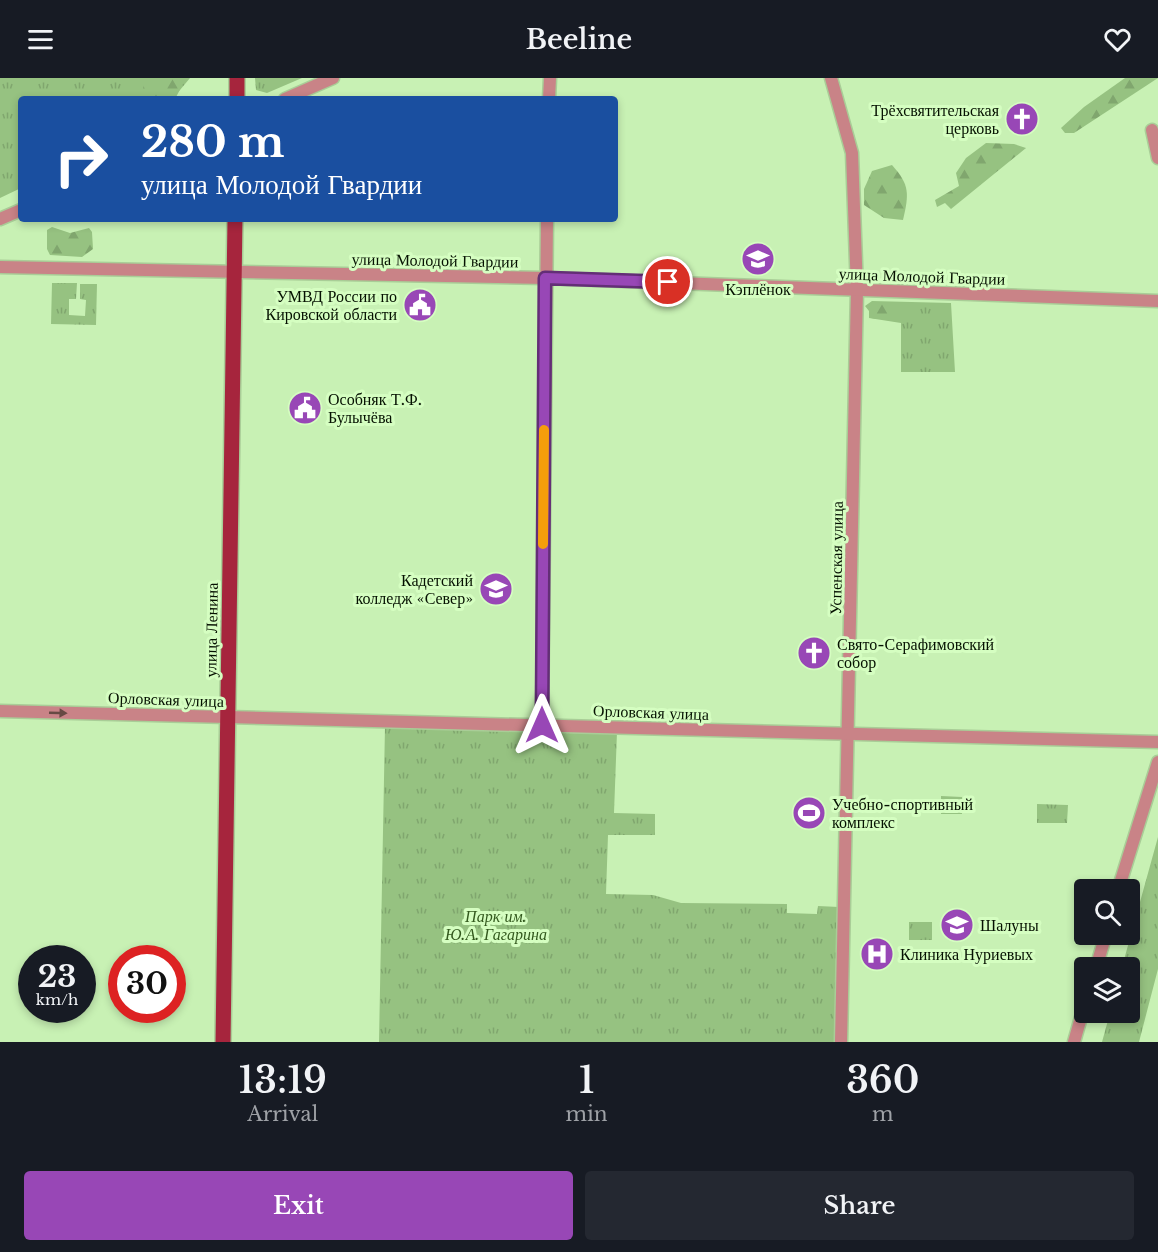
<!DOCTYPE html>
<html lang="en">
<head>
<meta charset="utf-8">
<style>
  :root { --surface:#171b24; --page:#242831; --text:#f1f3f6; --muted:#9ea1a6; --accent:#9847b6 }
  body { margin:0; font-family:"Libre Baskerville",serif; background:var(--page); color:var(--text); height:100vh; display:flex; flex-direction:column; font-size:22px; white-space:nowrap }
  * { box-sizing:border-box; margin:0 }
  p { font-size:20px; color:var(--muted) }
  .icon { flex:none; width:33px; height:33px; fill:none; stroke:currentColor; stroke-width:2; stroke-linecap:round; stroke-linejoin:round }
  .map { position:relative; height:964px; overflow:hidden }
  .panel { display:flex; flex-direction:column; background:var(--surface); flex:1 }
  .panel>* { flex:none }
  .guide { position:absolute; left:18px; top:18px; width:600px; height:126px; border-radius:6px; box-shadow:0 3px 9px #0003; background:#1a4fa0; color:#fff; overflow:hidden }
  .buttons { position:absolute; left:1074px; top:801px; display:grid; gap:12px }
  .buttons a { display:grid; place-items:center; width:66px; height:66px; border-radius:6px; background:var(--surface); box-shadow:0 3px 9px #0003; font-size:30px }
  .speed { position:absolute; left:18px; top:867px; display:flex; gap:12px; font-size:30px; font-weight:700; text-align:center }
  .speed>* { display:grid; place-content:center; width:78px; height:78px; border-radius:50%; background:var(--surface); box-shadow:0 3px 9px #0003; line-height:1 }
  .speed small { font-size:15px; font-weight:400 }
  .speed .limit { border:9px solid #d22; background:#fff; color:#111 }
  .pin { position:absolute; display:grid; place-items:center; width:51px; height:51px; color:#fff; margin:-26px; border:3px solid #fff; border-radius:50%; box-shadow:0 2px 6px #0007 }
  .me { position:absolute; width:66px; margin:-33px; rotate:0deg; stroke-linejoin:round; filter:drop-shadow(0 0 4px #0008) }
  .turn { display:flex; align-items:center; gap:21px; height:126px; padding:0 24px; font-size:27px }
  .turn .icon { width:78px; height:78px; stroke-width:2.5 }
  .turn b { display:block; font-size:42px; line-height:51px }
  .eta { display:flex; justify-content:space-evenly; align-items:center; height:102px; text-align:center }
  .eta b { font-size:36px; font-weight:600; line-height:42px }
  .cta { display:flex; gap:12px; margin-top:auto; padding:12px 24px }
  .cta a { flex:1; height:69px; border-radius:6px; background:var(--accent); color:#fff; font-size:24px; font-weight:600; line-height:69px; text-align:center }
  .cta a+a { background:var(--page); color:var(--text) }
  header { display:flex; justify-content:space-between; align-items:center; height:78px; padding:0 24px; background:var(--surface); font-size:27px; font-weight:600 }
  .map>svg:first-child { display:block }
</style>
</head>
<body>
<header><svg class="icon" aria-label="menu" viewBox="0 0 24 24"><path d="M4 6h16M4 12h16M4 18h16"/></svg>Beeline<svg class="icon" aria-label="heart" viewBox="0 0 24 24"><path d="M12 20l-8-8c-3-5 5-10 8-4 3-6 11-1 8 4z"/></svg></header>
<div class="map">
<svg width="1158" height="964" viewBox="0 0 1158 964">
  <defs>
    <pattern id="grass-tufts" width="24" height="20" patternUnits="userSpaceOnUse" patternTransform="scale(1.5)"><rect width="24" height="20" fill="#96c281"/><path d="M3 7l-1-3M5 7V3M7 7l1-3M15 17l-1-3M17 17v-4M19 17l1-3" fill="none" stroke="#80a66e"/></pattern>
    <pattern id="forest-firs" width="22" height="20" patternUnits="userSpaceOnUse" patternTransform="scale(1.5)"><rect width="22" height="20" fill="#96c281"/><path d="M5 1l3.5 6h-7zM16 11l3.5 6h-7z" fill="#80a66e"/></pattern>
  </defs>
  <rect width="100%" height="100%" fill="#c8f1b4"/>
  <g fill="url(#grass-tufts)">
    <path d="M0 0H190L175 18 176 21H21V110L0 120Z"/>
    <path d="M255 0H302L267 15 256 12Z"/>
    <path d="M52 205H77L76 221H69V237L85 238 86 222 80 221V206H97L96 247 51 246Z"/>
    <path d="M872 223 951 225 955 294H901V245L869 240V233L865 228Z"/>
    <path d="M385 648 617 654 614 735 655 736V757H608L606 816 653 817 681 825 787 826V835L817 836 818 828 839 829 836 964H379Z"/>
    <path d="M941 718 962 719V736H941Z"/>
    <path d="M1037 726 1068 727 1067 745H1037Z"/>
    <path d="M1158 759V891L1139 964H1102L1110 935 1130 934V890L1122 889Z"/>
    <rect x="909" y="844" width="23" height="18"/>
  </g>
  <g fill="url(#forest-firs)">
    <path d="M141 0H186L175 21H141L144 6Z"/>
    <path d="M1125 0H1158L1074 55H1065L1061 50 1084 29Z"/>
    <path d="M986 65 1014 66 1026 70 951 131 945 125 937 129 935 122 959 108 956 95 966 80Z"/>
    <path d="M892 87C910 107 909 116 903 142L884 140 864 127V111L872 93Z"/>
    <path d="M52 149 70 155 89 150 92 154 93 171 82 179 50 177 47 171V152Z"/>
    <path d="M891 224 906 227 907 233 876 241 871 240 875 237 868 231 869 226Z"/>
  </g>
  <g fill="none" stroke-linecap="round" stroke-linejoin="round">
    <defs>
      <g id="minor">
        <path d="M831 0 852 75 857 212 841 964"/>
        <path d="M285 21 333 0"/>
        <path d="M549 21 550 0"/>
        <path d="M1152 52 1158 80"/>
        <path d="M0 141 21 132"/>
        <path d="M0 189 545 200 1158 223"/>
        <path d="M0 633 1158 664"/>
        <path d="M542 647 547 141"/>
        <path d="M1118 812 1158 684"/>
        <path d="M1096 890 1106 856"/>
        <path d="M1074 964 1084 929"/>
      </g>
      <g id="major">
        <path d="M237 21V0"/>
        <path d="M223 964 235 141"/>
      </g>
    </defs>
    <use href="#minor" stroke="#a9cd97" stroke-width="15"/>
    <use href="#major" stroke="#a9cd97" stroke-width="18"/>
    <use href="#minor" stroke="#c98387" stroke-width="12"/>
    <use href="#major" stroke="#a6253d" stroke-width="15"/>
  </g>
  <defs><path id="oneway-solid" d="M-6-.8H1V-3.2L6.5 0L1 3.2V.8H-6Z" transform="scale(1.5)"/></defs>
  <use fill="#674a44" href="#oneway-solid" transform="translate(58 635) rotate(2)"/>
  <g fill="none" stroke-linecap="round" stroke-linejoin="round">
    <defs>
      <path id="route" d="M542 647 545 200 668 204"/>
    </defs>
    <use href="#route" stroke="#632e76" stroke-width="15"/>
    <use href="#route" stroke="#9847b6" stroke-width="10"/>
    <path stroke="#f59e0b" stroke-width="10" d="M543 466 544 352"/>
  </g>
  <defs>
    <symbol id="church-disc" viewBox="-11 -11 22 22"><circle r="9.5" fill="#9847b6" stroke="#d5fec1"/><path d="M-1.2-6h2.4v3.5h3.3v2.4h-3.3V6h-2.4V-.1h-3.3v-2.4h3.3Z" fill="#fff"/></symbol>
    <symbol id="school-disc" viewBox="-11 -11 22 22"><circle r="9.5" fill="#9847b6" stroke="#d5fec1"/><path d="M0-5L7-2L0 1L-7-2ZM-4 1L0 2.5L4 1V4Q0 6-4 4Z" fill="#fff"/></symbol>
    <symbol id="civic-disc" viewBox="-11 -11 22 22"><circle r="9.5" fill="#9847b6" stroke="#d5fec1"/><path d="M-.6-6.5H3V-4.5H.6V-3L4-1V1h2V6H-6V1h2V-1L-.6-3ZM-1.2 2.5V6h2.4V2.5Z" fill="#fff"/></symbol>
    <symbol id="university-disc" viewBox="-11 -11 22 22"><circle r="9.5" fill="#9847b6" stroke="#d5fec1"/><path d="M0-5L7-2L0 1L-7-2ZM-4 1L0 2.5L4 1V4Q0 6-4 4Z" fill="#fff"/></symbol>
    <symbol id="stadium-disc" viewBox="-11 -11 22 22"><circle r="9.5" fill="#9847b6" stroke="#d5fec1"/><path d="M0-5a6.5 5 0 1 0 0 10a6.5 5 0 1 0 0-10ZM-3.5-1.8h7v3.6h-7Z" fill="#fff"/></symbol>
    <symbol id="hospital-disc" viewBox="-11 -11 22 22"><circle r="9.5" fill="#9847b6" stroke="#d5fec1"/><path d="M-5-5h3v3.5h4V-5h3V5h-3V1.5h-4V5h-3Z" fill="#fff"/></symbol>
  </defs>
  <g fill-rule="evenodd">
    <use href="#church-disc" x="1003" y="22" width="38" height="38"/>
    <use href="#school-disc" x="739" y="162" width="38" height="38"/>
    <use href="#civic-disc" x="401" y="208" width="38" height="38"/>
    <use href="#civic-disc" x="286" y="311" width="38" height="38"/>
    <use href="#university-disc" x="477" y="492" width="38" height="38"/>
    <use href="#church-disc" x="795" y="556" width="38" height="38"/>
    <use href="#stadium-disc" x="790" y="716" width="38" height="38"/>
    <use href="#school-disc" x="938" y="828" width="38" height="38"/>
    <use href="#hospital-disc" x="858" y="857" width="38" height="38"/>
  </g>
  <g text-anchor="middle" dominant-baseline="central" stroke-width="6" stroke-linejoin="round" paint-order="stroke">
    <g font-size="16" fill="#051101" stroke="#d5fec1" text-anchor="start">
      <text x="999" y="32" text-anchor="end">Трёхсвятительская<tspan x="999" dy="18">церковь</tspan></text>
      <text x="758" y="211" text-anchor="middle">Кэплёнок</text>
      <text x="397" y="218" text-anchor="end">УМВД России по<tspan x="397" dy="18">Кировской области</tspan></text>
      <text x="328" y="321">Особняк Т.Ф.<tspan x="328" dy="18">Булычёва</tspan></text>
      <text x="473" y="502" text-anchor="end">Кадетский<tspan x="473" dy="18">колледж «Север»</tspan></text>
      <text x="837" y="566">Свято-Серафимовский<tspan x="837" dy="18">собор</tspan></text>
      <text x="832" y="726">Учебно-спортивный<tspan x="832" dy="18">комплекс</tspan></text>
      <text x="980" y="847">Шалуны</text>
      <text x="900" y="876">Клиника Нуриевых</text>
    </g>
    <g font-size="16" fill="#051101" stroke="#d5fec1">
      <text transform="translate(435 182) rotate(1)">улица Молодой Гвардии</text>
      <text transform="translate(922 198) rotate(2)">улица Молодой Гвардии</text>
      <text transform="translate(836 480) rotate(-89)">Успенская улица</text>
      <text transform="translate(211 552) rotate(-89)">улица Ленина</text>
      <text transform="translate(166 621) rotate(2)">Орловская улица</text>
      <text transform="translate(651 634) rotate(2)">Орловская улица</text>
    </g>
    <g font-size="16" font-style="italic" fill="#33591e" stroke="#d5fec1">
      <text x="496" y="838">Парк им.<tspan x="496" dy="18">Ю.А. Гагарина</tspan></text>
    </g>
  </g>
</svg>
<div class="buttons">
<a><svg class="icon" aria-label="search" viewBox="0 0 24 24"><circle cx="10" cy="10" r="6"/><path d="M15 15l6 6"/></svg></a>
<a><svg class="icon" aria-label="layers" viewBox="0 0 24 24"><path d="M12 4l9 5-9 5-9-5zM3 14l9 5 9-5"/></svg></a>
</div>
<div class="speed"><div>23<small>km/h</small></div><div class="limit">30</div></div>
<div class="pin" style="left:668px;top:204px;background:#d93025"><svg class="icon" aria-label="arrive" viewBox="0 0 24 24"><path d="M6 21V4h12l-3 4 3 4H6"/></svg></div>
<svg class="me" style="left:542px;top:647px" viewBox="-20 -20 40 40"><path d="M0-17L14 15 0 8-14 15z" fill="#9847b6" stroke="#fff" stroke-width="4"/></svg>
<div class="guide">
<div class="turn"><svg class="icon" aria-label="right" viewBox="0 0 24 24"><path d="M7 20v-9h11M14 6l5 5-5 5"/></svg><div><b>280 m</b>улица Молодой Гвардии</div></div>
</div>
</div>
<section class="panel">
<div class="eta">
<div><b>13:19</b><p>Arrival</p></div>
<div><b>1</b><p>min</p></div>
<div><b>360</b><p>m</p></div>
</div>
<div class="cta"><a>Exit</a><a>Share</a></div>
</section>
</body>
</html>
